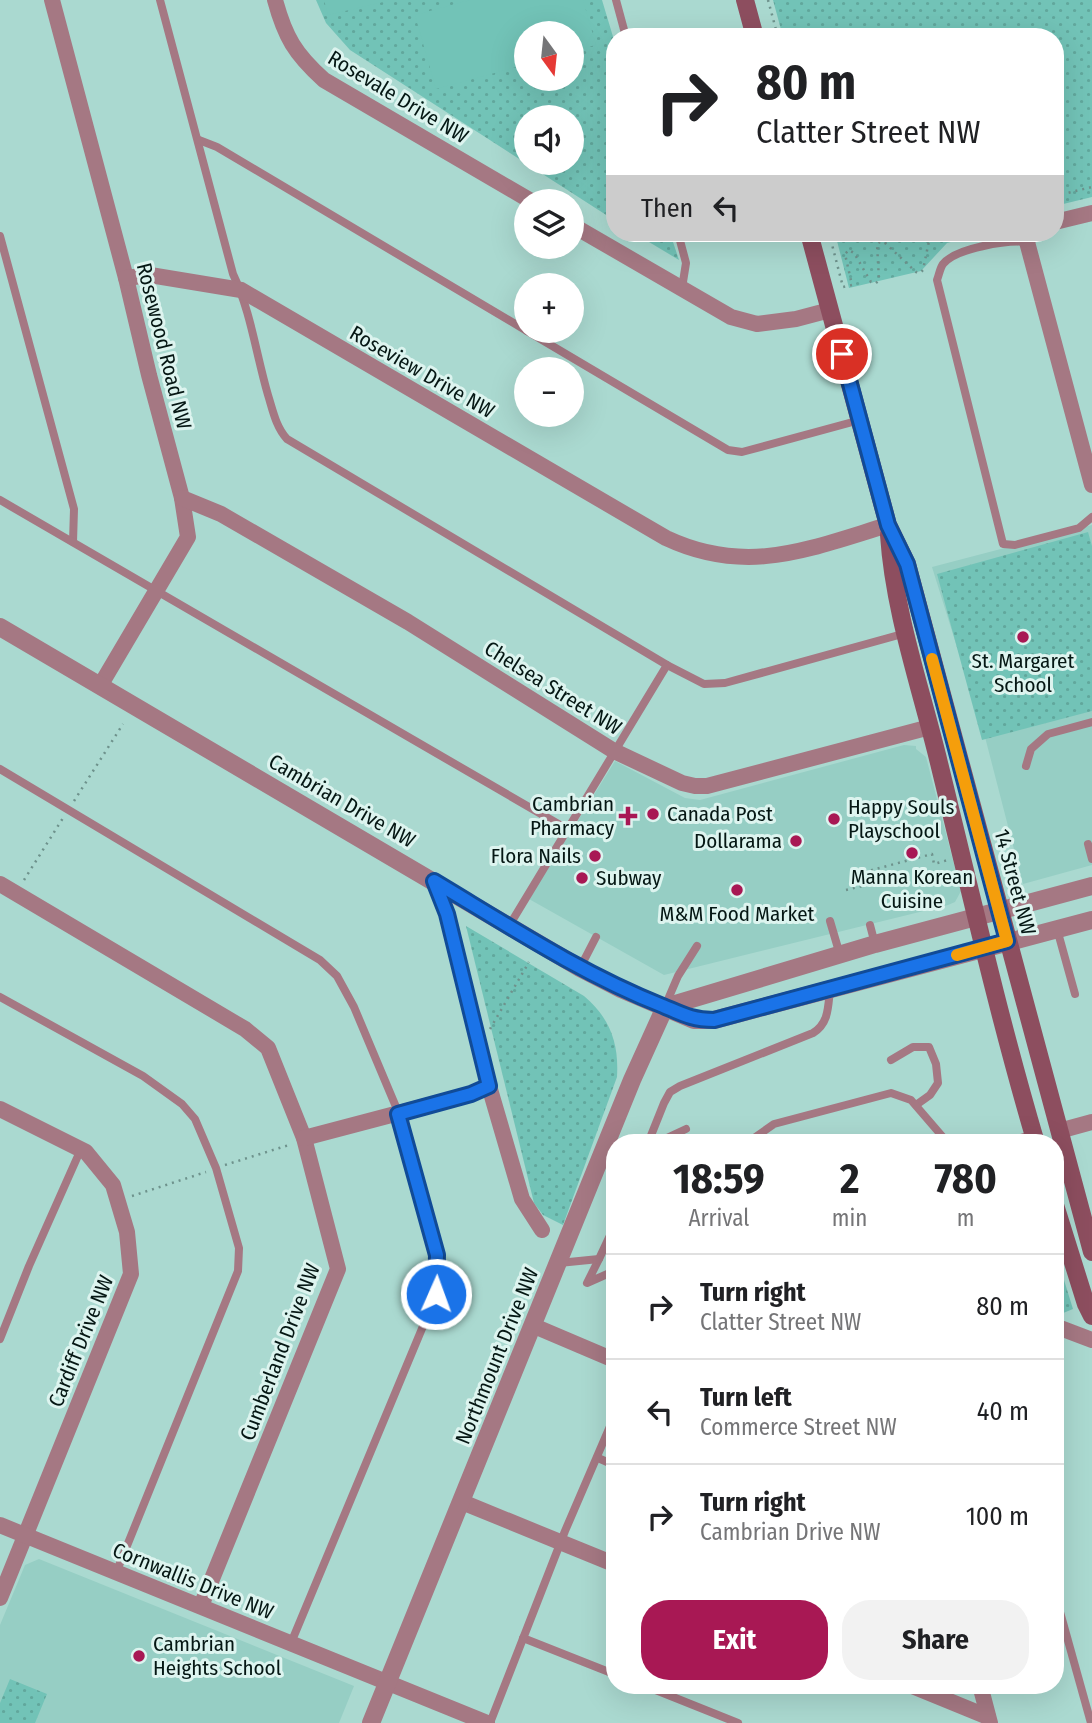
<!DOCTYPE html>
<html lang="en">
<head>
<meta charset="utf-8">
<style>
  :root { --surface:#fff; --page:#f2f2f2; --text:#202124; --muted:#757577; --line:#e0e0e0; --accent:#a81854 }
  body { margin:0; font-family:"Fira Sans Condensed",sans-serif; background:var(--page); color:var(--text); height:100vh; display:flex; flex-direction:column; font-size:26px; white-space:nowrap }
  * { box-sizing:border-box; margin:0 }
  p { font-size:23px; color:var(--muted) }
  .icon { flex:none; width:38px; height:38px; fill:none; stroke:currentColor; stroke-width:2; stroke-linecap:round; stroke-linejoin:round }
  .map { position:relative; flex:1; overflow:hidden }
  .drawer { position:absolute; left:606px; top:1134px; width:458px; height:560px; display:flex; flex-direction:column; background:var(--surface); border-radius:28px; box-shadow:0 7px 28px #0002 }
  .drawer>* { flex:none }
  .banner { position:absolute; left:606px; top:28px; width:458px; height:214px; border-radius:28px; box-shadow:0 7px 28px #0002; background:#fff; color:var(--text); overflow:hidden }
  .needle { width:46px; rotate:165deg }
  .buttons { position:absolute; left:514px; top:21px; display:grid; gap:14px }
  .buttons a { display:grid; place-items:center; width:70px; height:70px; border-radius:50%; background:var(--surface); box-shadow:0 7px 28px #0002; font-size:35px }
  .pin { position:absolute; display:grid; place-items:center; width:60px; height:60px; color:#fff; margin:-30px; border:4px solid #fff; border-radius:50%; box-shadow:0 2px 7px #0007 }
  .me { position:absolute; width:77px; margin:-38px; rotate:2deg; stroke-linejoin:round; filter:drop-shadow(0 0 5px #0008) }
  .turn { display:flex; align-items:center; gap:24px; height:147px; padding:0 35px; font-size:32px }
  .turn .icon { width:91px; height:91px; stroke-width:2.5 }
  .turn b { display:block; font-size:49px; line-height:60px }
  .then { display:flex; align-items:center; height:66px; padding:0 35px; background:#0003; gap:14px; font-size:26px }
  .eta { display:flex; justify-content:space-evenly; align-items:center; height:119px; text-align:center }
  .eta b { font-size:42px; font-weight:700; line-height:49px }
  .cta { display:flex; gap:14px; margin-top:auto; padding:14px 35px }
  .cta a { flex:1; height:80px; border-radius:28px; background:var(--accent); color:#fff; font-size:28px; font-weight:700; line-height:80px; text-align:center }
  .cta a+a { background:var(--page); color:var(--text) }
  ul { padding:0; list-style:none }
  li { display:flex; align-items:center; gap:21px; height:105px; padding:0 35px; border-top:2px solid var(--line) }
  li div { flex:1 }
  li b { display:block; font-size:26px }
  li em { font-style:normal }
  .map>svg:first-child { display:block }
</style>
</head>
<body>
<div class="map">
<svg width="1092" height="1723" viewBox="0 0 1092 1723">
  <defs>
    <pattern id="green-dots" width="8" height="8" patternUnits="userSpaceOnUse" patternTransform="scale(1.75)"><rect width="8" height="8" fill="#72c3b7"/><path d="M2 2h.1M6 6h.1" fill="none" stroke="#61a79c" stroke-width="1.8" stroke-linecap="round"/></pattern>
  </defs>
  <rect width="100%" height="100%" fill="#aad9d0"/>
  <g fill="#96cec4">
    <path d="M1092 525V865L1023 884 985 737 932 567Z"/>
    <path d="M904 745 916 746V749L926 757 961 891 955 902 948 905 664 975 529 899 615 761 685 798 700 800Z"/>
    <path d="M39 1559 354 1686 339 1723H0V1625L25 1565Z"/>
  </g>
  <g fill="url(#green-dots)" fill-rule="evenodd">
    <path d="M316 0H602L614 40V220L350 50 326 23ZM527 33H572V79H527ZM527 117H572V163H527Z"/>
    <path d="M773 0H1092V197L1055 206V37H783Z"/>
    <path d="M634 233H670L679 260Z"/>
    <path d="M835 233H985L947 243 921 271 849 288Z"/>
    <path d="M1088 532 1092 546V711L982 740 937 574Z"/>
    <path d="M466 926 584 996C610 1018 619 1043 617 1077L563 1225 543 1215 534 1203Z"/>
    <path d="M1055 1251 1073 1309 1056 1316H1055Z"/>
    <path d="M10 1679 47 1694 35 1723H0V1703Z"/>
  </g>
  <g fill="#72c3b7">
    <path d="M324 0H382L383 2 328 15Z"/>
    <path d="M470 0H583L596 45 572 51V33H527V64L436 89 415 15Z"/>
  </g>
  <g fill="none" stroke-linecap="round" stroke-linejoin="round">
    <g stroke="#6e928c" stroke-width="2.5" stroke-dasharray="2 5" stroke-linecap="butt">
      <path d="M768 0 778 37"/>
      <path d="M1055 196 1092 187"/>
      <path d="M829 233 843 287 852 285 845 254 849 250 854 253 871 282 876 283 879 280 877 244 880 242H884L916 272 920 273 923 270 930 236 939 234 952 240 969 233"/>
      <path d="M74 801 123 724"/>
      <path d="M24 880 63 818"/>
      <path d="M846 890 875 883 872 870 932 854 934 864 948 860"/>
      <path d="M490 1029 529 962"/>
      <path d="M225 1165 289 1145"/>
      <path d="M132 1196 206 1172"/>
    </g>
    <g stroke="#a57883" stroke-width="8">
      <path d="M160 0 233 274C251 312 256 354 268 395 273 411 276 427 287 439L667 665 704 684 725 683 906 633"/>
      <path d="M616 0 626 37"/>
      <path d="M199 140 217 147 527 331"/>
      <path d="M678 233 686 263 682 288"/>
      <path d="M0 236 74 509 73 542"/>
      <path d="M1027 242C1007 240 956 248 943 264 940 268 939 275 937 280L1003 544 1015 545 1079 528 1092 517"/>
      <path d="M527 331 728 450 742 452 860 420"/>
      <path d="M0 500 567 829"/>
      <path d="M1026 766 1031 749 1048 734 1092 722"/>
      <path d="M0 769 320 960 337 976 354 1007 399 1114 437 1255 436 1295 291 1643"/>
      <path d="M1088 844 1092 859"/>
      <path d="M830 921 840 955"/>
      <path d="M870 925 875 944"/>
      <path d="M509 926 667 665"/>
      <path d="M1057 929 1075 994"/>
      <path d="M580 968 596 937"/>
      <path d="M0 997 143 1076 182 1104 195 1119 216 1168 239 1248 238 1271 116 1573"/>
      <path d="M666 1004 678 976 697 946"/>
      <path d="M891 1060 913 1047H929L936 1064 938 1083 930 1095 916 1105"/>
      <path d="M648 1143 664 1103 670 1092 680 1086 813 1033C829 1023 828 1007 830 989"/>
      <path d="M656 1143 686 1129"/>
      <path d="M747 1143 774 1124 891 1093 911 1100 948 1143"/>
      <path d="M599 1259 587 1283 614 1271"/>
      <path d="M559 1263 599 1259 614 1227"/>
      <path d="M0 1339 29 1266 81 1149"/>
      <path d="M598 1458 614 1465"/>
      <path d="M1055 1594 1091 1723"/>
      <path d="M523 1638 614 1674"/>
      <path d="M643 1685 738 1723"/>
      <path d="M490 1723 565 1531 614 1417"/>
    </g>
    <g stroke="#a57883" stroke-width="16">
      <path d="M52 0 126 278 149 375 182 498 188 537 100 686"/>
      <path d="M275 0C285 37 295 54 324 80L531 201"/>
      <path d="M1055 222 1092 213"/>
      <path d="M572 225 731 317 757 324 796 319 830 310"/>
      <path d="M1031 233 1027 242 1092 485"/>
      <path d="M126 278 150 275 241 290 666 538C747 576 808 549 888 525"/>
      <path d="M182 498 221 514 408 622 614 751 682 783 695 786H707L930 727"/>
      <path d="M434 881 447 914 489 1086 522 1199 542 1230"/>
      <path d="M0 884 245 1029 268 1048 304 1138 338 1269 201 1606"/>
      <path d="M0 1109 86 1152 113 1185 127 1232 131 1274 0 1598"/>
      <path d="M1059 1131 1092 1122"/>
      <path d="M304 1138 471 1094 489 1086"/>
      <path d="M1018 1143 1035 1138"/>
      <path d="M534 1326 614 1360"/>
      <path d="M1055 1326 1092 1340"/>
      <path d="M462 1502 614 1564"/>
      <path d="M0 1525 487 1723"/>
      <path d="M910 1685 988 1717"/>
      <path d="M980 1685 990 1723"/>
    </g>
    <g stroke="#a57883" stroke-width="18">
      <path d="M0 627 580 968 621 989 694 1020H714L1092 920"/>
      <path d="M371 1723 632 1080 665 1007 875 944 1092 886"/>
    </g>
    <g stroke="#8d4e5f" stroke-width="18">
      <path d="M745 0 755 37"/>
      <path d="M809 233 888 525 907 564 1092 1252"/>
      <path d="M889 535C894 612 921 688 939 763 970 890 999 1018 1036 1143"/>
      <path d="M1055 1205 1086 1304 1092 1316"/>
    </g>
  </g>
  <g fill="none" stroke-linecap="round" stroke-linejoin="round">
    <defs>
      <path id="route" d="M436 1294 437 1255 398 1114 471 1094 489 1086 447 914 434 881C509 926 582 974 663 1006 682 1014 692 1020 714 1020L1007 941 907 564 888 525 842 354"/>
    </defs>
    <use href="#route" stroke="#114b97" stroke-width="18"/>
    <use href="#route" stroke="#1a73e8" stroke-width="12"/>
    <path stroke="#f59e0b" stroke-width="12" d="M932 659 1007 941 957 955"/>
  </g>
  <g fill="#a81854" stroke="#ddf4ef" stroke-width="2.5">
    <circle cx="1023" cy="637" r="7"/>
    <circle cx="653" cy="814" r="7"/>
    <path d="M624.5 805.5h7v7h7v7h-7v7h-7v-7h-7v-7h7z"/>
    <circle cx="834" cy="819" r="7"/>
    <circle cx="796" cy="841" r="7"/>
    <circle cx="912" cy="853" r="7"/>
    <circle cx="595" cy="856" r="7"/>
    <circle cx="582" cy="878" r="7"/>
    <circle cx="737" cy="890" r="7"/>
    <circle cx="139" cy="1656" r="7"/>
  </g>
  <g text-anchor="middle" dominant-baseline="central" stroke-width="6" stroke-linejoin="round" paint-order="stroke">
    <g font-size="21" fill="#051714" stroke="#ddf4ef">
      <text transform="translate(398 97) rotate(31)">Rosevale Drive NW</text>
      <text transform="translate(164 346) rotate(76)">Rosewood Road NW</text>
      <text transform="translate(422 372) rotate(30)">Roseview Drive NW</text>
      <text transform="translate(553 688) rotate(32)">Chelsea Street NW</text>
      <text transform="translate(342 801) rotate(30)">Cambrian Drive NW</text>
      <text transform="translate(1015 882) rotate(75)">14 Street NW</text>
      <text transform="translate(81 1341) rotate(-68)">Cardiff Drive NW</text>
      <text transform="translate(280 1352) rotate(-69)">Cumberland Drive NW</text>
      <text transform="translate(497 1356) rotate(-68)">Northmount Drive NW</text>
      <text transform="translate(193 1581) rotate(22)">Cornwallis Drive NW</text>
    </g>
    <g font-size="21" fill="#051714" stroke="#ddf4ef" text-anchor="start">
      <text x="1023" y="661" text-anchor="middle">St. Margaret<tspan x="1023" dy="24">School</tspan></text>
      <text x="614" y="804" text-anchor="end">Cambrian<tspan x="614" dy="24">Pharmacy</tspan></text>
      <text x="848" y="807">Happy Souls<tspan x="848" dy="24">Playschool</tspan></text>
      <text x="667" y="814">Canada Post</text>
      <text x="782" y="841" text-anchor="end">Dollarama</text>
      <text x="581" y="856" text-anchor="end">Flora Nails</text>
      <text x="912" y="877" text-anchor="middle">Manna Korean<tspan x="912" dy="24">Cuisine</tspan></text>
      <text x="596" y="878">Subway</text>
      <text x="737" y="914" text-anchor="middle">M&amp;M Food Market</text>
      <text x="153" y="1644">Cambrian<tspan x="153" dy="24">Heights School</tspan></text>
    </g>
  </g>
</svg>
<div class="buttons">
<a><svg class="needle" viewBox="-14 -14 28 28"><path d="M0-13l5 13h-10z" fill="#e53935"/><path d="M0 13l5-13h-10z" fill="#757577"/></svg></a>
<a><svg class="icon" aria-label="sound" viewBox="0 0 24 24"><path d="M4 9h4l5-4v14l-5-4H4zM17 9q2 3 0 6"/></svg></a>
<a><svg class="icon" aria-label="layers" viewBox="0 0 24 24"><path d="M12 4l9 5-9 5-9-5zM3 14l9 5 9-5"/></svg></a>
<a>+</a>
<a>−</a>
</div>
<div class="pin" style="left:842px;top:354px;background:#d93025"><svg class="icon" aria-label="arrive" viewBox="0 0 24 24"><path d="M6 21V4h12l-3 4 3 4H6"/></svg></div>
<svg class="me" style="left:436px;top:1294px" viewBox="-20 -20 40 40"><circle r="17" fill="#1a73e8" stroke="#fff" stroke-width="3"/><path d="M0-11L8 9 0 5-8 9z" fill="#fff"/></svg>
<div class="banner">
<div class="turn"><svg class="icon" aria-label="right" viewBox="0 0 24 24"><path d="M7 20v-9h11M14 6l5 5-5 5"/></svg><div><b>80 m</b>Clatter Street NW</div></div>
<div class="then">Then<svg class="icon" aria-label="left" viewBox="0 0 24 24"><path d="M17 20v-9H6M10 6l-5 5 5 5"/></svg></div>
</div>
<section class="drawer">
<div class="eta">
<div><b>18:59</b><p>Arrival</p></div>
<div><b>2</b><p>min</p></div>
<div><b>780</b><p>m</p></div>
</div>
<ul>
<li><svg class="icon" aria-label="right" viewBox="0 0 24 24"><path d="M7 20v-9h11M14 6l5 5-5 5"/></svg><div><b>Turn right</b><p>Clatter Street NW</p></div><em>80 m</em></li>
<li><svg class="icon" aria-label="left" viewBox="0 0 24 24"><path d="M17 20v-9H6M10 6l-5 5 5 5"/></svg><div><b>Turn left</b><p>Commerce Street NW</p></div><em>40 m</em></li>
<li><svg class="icon" aria-label="right" viewBox="0 0 24 24"><path d="M7 20v-9h11M14 6l5 5-5 5"/></svg><div><b>Turn right</b><p>Cambrian Drive NW</p></div><em>100 m</em></li>
</ul>
<div class="cta"><a>Exit</a><a>Share</a></div>
</section>
</div>
</body>
</html>
